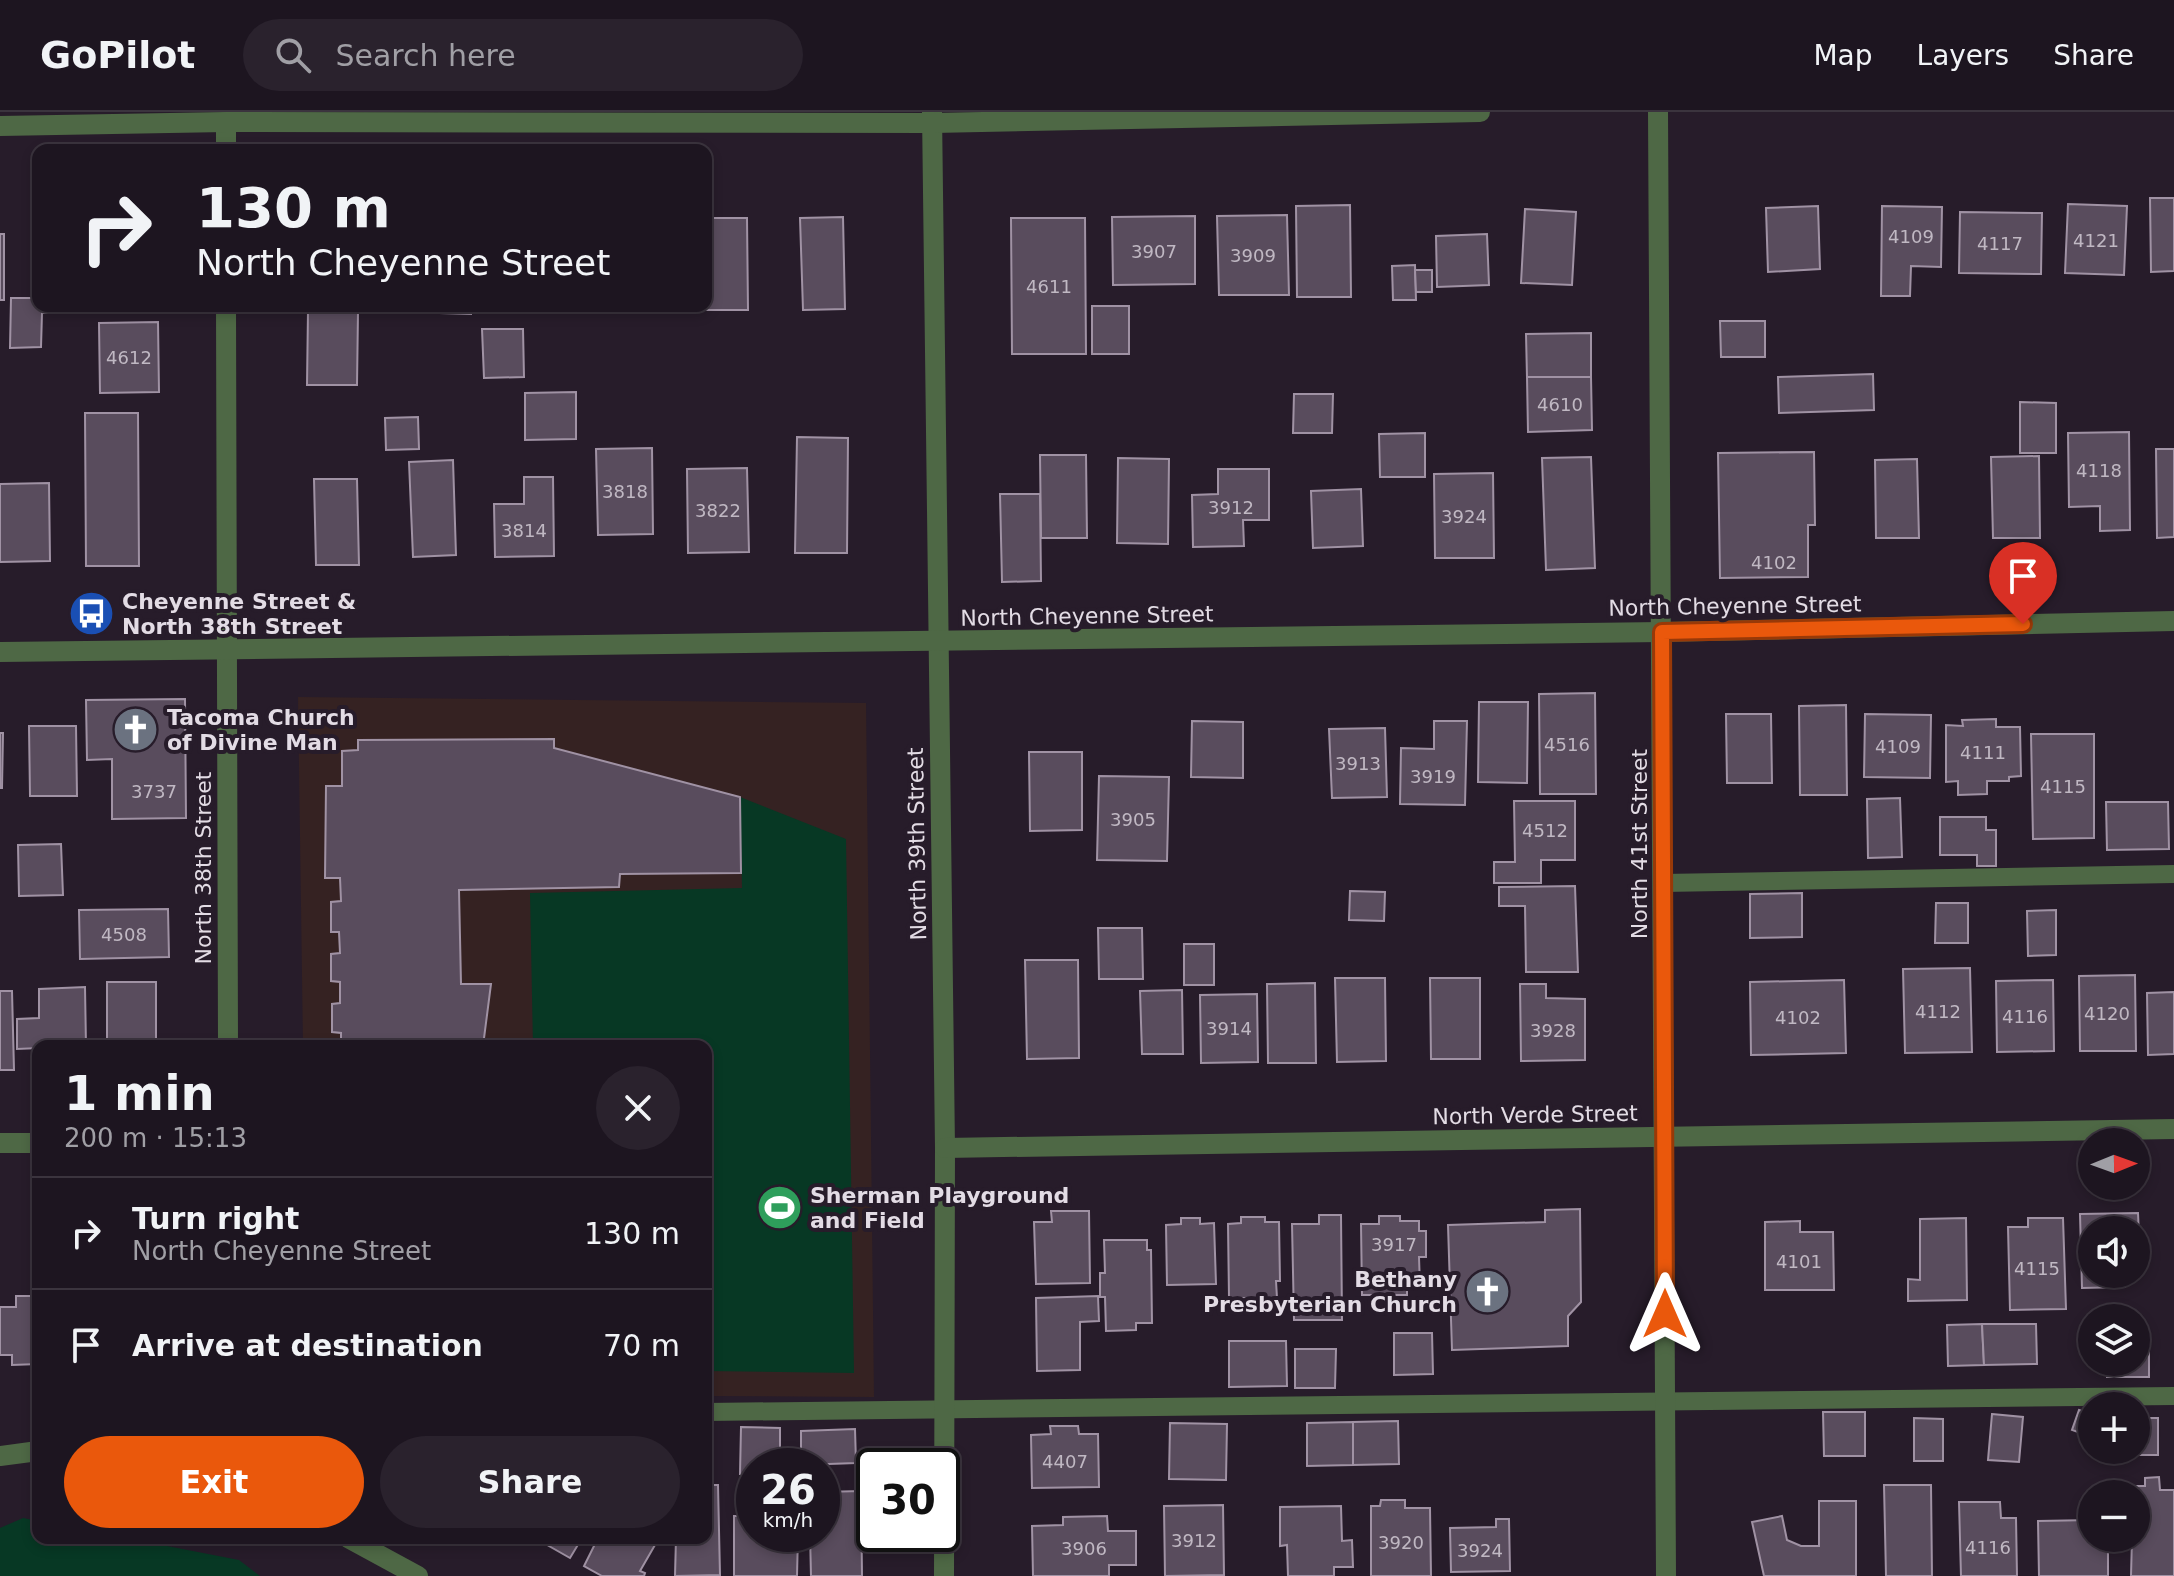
<!DOCTYPE html>
<html lang="en">
<head>
<meta charset="utf-8">
<style>
  :root { --surface:#1d1520; --page:#2a222d; --text:#f1f3f6; --muted:#a09fa5; --line:#3b343e; --accent:#ea580c }
  body { margin:0; font-family:"DejaVu Sans",sans-serif; background:var(--page); color:var(--text); height:100vh; display:flex; flex-direction:column; font-size:30px; white-space:nowrap }
  * { box-sizing:border-box; margin:0 }
  p { font-size:26px; color:var(--muted) }
  .icon { flex:none; width:44px; height:44px; fill:none; stroke:currentColor; stroke-width:2; stroke-linecap:round; stroke-linejoin:round }
  .map { position:relative; flex:1; overflow:hidden }
  .panel { position:absolute; left:32px; top:928px; width:680px; height:504px; display:flex; flex-direction:column; background:var(--surface); border-radius:16px; box-shadow:0 4px 12px #0003,0 0 0 2px var(--line) }
  .panel>* { flex:none }
  .guide { position:absolute; left:32px; top:32px; width:680px; height:168px; border-radius:16px; box-shadow:0 4px 12px #0003,0 0 0 2px var(--line); background:#1d1520; color:var(--text); overflow:hidden }
  .needle { width:52px; rotate:89deg }
  .tools { position:absolute; left:2078px; top:1016px; display:grid; gap:16px }
  .tools a { display:grid; place-items:center; width:72px; height:72px; border-radius:50%; background:var(--surface); box-shadow:0 4px 12px #0003,0 0 0 2px var(--line); font-size:40px }
  .speed { position:absolute; left:736px; top:1336px; display:flex; gap:16px; font-size:40px; font-weight:700; text-align:center }
  .speed>* { display:grid; place-content:center; width:104px; height:104px; border-radius:50%; background:var(--surface); box-shadow:0 4px 12px #0003,0 0 0 2px var(--line); line-height:1 }
  .speed small { font-size:20px; font-weight:400 }
  .speed .limit { border:4px solid #111; border-radius:12px; background:#fff; color:#111 }
  .pin { position:absolute; display:grid; place-items:center; width:68px; height:68px; color:#fff; margin:-82px -34px; border-radius:50% 50% 50% 0; rotate:-45deg; box-shadow:0 0 8px #0007 }
  .pin .icon { rotate:45deg }
  .me { position:absolute; width:88px; margin:-44px; rotate:0deg; stroke-linejoin:round; filter:drop-shadow(0 0 6px #0008) }
  .turn { display:flex; align-items:center; gap:28px; height:168px; padding:0 32px; font-size:36px }
  .turn .icon { width:104px; height:104px; stroke-width:2.5 }
  .turn b { display:block; font-size:56px; line-height:68px }
  .round { display:grid; place-items:center; flex:none; width:84px; height:84px; border-radius:42px; background:var(--page) }
  .summary { display:flex; align-items:center; justify-content:space-between; height:136px; padding:0 32px }
  h1 { font-size:48px; font-weight:600; line-height:60px }
  .action { display:flex; gap:16px; margin-top:auto; padding:16px 32px }
  .action a { flex:1; height:92px; border-radius:48px; background:var(--accent); color:#fff; font-size:32px; font-weight:600; line-height:92px; text-align:center }
  .action a+a { background:var(--page); color:var(--text) }
  ul { padding:0; list-style:none }
  li { display:flex; align-items:center; gap:24px; height:112px; padding:0 32px; border-top:2px solid var(--line) }
  li div { flex:1 }
  li b { display:block; font-size:30px }
  li em { font-style:normal }
  header { display:flex; align-items:center; gap:48px; box-sizing:border-box; height:112px; padding:0 40px; background:var(--surface); border-bottom:2px solid var(--line) }
  header strong { font-size:38px }
  nav { display:flex; gap:44px; margin-inline-start:auto; font-size:28px }
  .search { width:560px; height:72px; background:var(--page); display:flex; align-items:center; gap:20px; box-sizing:border-box; padding:0 28px; border-radius:44px; color:var(--muted); font-size:30px }
  .map>svg:first-child { display:block }
</style>
</head>
<body>
<header>
<strong>GoPilot</strong>
<div class="search"><svg class="icon" aria-label="search" viewBox="0 0 24 24"><circle cx="10" cy="10" r="6"/><path d="M15 15l6 6"/></svg>Search here</div>
<nav><a>Map</a><a>Layers</a><a>Share</a></nav>
</header>
<div class="map">
<svg width="2174" height="1464" viewBox="0 0 2174 1464">
  <rect width="100%" height="100%" fill="#271c2a"/>
  <path fill="#352222" d="M298 585 866 591 874 1285 706 1284V934H303Z"/>
  <g fill="#073824">
    <path d="M740 685 846 727 854 1261 706 1259V934H533L530 781 742 776Z"/>
    <path d="M23 1406 38 1409V1426H126L239 1448 260 1464H0V1416Z"/>
  </g>
  <g fill="#594c5d" stroke="#a092a4" stroke-width="2">
    <path d="M2150 86H2174V159L2151 160Z"/>
    <path d="M2068 92 2127 94 2124 163 2065 161Z"/>
    <path d="M1350 93 1351 185H1297L1296 94Z"/>
    <path d="M1818 94 1820 157 1768 160 1766 96Z"/>
    <path d="M1882 94 1942 95 1941 155 1911 154 1910 184H1881Z"/>
    <path d="M1525 97 1576 100 1572 173 1521 171Z"/>
    <path d="M1960 100 2042 101 2041 162 1959 161Z"/>
    <path d="M1287 103 1289 183H1219L1217 104Z"/>
    <path d="M1195 104V172L1113 173 1112 105Z"/>
    <path d="M843 105 845 197 803 198 800 106Z"/>
    <path d="M706 106H747L748 198H703V194H706Z"/>
    <path d="M1011 106H1085L1086 242H1012Z"/>
    <rect x="0" y="122" width="4" height="66"/>
    <path d="M1487 122 1489 173 1437 175 1436 124Z"/>
    <path d="M1415 153 1416 188H1393L1392 154Z"/>
    <path d="M1415 158H1432V180H1416Z"/>
    <path d="M11 186H38V194H91V201H42L41 235 10 236Z"/>
    <path d="M407 194H471V202L407 200Z"/>
    <path d="M508 194H551L550 199 508 198Z"/>
    <path d="M606 194H664L665 199 606 201Z"/>
    <rect x="1092" y="194" width="37" height="48"/>
    <path d="M308 199 358 200 357 273H307Z"/>
    <path d="M1720 209H1765V245H1721Z"/>
    <path d="M158 210 159 280 100 281 99 211Z"/>
    <path d="M482 217H523L524 265 484 266Z"/>
    <path d="M1591 221V265H1527L1526 222Z"/>
    <path d="M1873 262 1874 298 1779 301 1778 265Z"/>
    <path d="M1527 265H1591L1592 318 1528 320Z"/>
    <path d="M576 280V327L525 328V281Z"/>
    <path d="M1294 282H1333L1332 321H1293Z"/>
    <path d="M2020 290 2056 291V341H2020Z"/>
    <path d="M85 301H138L139 454H86Z"/>
    <path d="M418 305 419 337 386 338 385 306Z"/>
    <path d="M2129 320 2130 418 2100 419V394L2069 395 2068 321Z"/>
    <path d="M1425 321V365H1380L1379 322Z"/>
    <path d="M797 325 848 326 847 441H795Z"/>
    <path d="M652 336 653 422 598 423 596 337Z"/>
    <path d="M2156 337H2174V425L2157 426Z"/>
    <path d="M1814 340 1815 413H1808V465L1720 466 1718 341Z"/>
    <path d="M1040 343H1086L1087 426H1041Z"/>
    <path d="M2039 344 2040 426H1993L1991 345Z"/>
    <path d="M1591 345 1595 456 1546 458 1542 346Z"/>
    <path d="M1118 346 1169 347 1168 432 1117 431Z"/>
    <path d="M1917 347 1919 426H1876L1875 348Z"/>
    <path d="M453 348 456 443 413 445 409 350Z"/>
    <path d="M747 356 749 440 688 441 687 357Z"/>
    <path d="M1218 357H1269V408H1243L1244 434 1193 435 1192 383 1218 382Z"/>
    <path d="M1493 361 1494 446H1435L1434 362Z"/>
    <path d="M524 365H553L554 444 495 445 494 392H524Z"/>
    <path d="M314 367H357L359 453H316Z"/>
    <path d="M49 371 50 449 0 450V372Z"/>
    <path d="M1361 377 1363 434 1313 436 1311 379Z"/>
    <path d="M1000 382H1040L1041 469 1002 470Z"/>
    <path d="M1595 581 1596 682H1540L1539 582Z"/>
    <path d="M185 587 186 706 112 707V647L87 648 86 588Z"/>
    <path d="M1479 590H1528L1527 671 1478 670Z"/>
    <path d="M1846 593 1847 683H1800L1799 594Z"/>
    <path d="M1726 602H1771L1772 671H1727Z"/>
    <path d="M1865 602 1931 603 1930 666 1864 665Z"/>
    <path d="M1996 607V615H2020L2021 664 2009 665V669H1987V682L1958 683V669L1946 670V613L1963 614 1962 608Z"/>
    <path d="M1192 609 1243 610V666L1191 665Z"/>
    <path d="M1434 609H1467L1465 693 1400 692 1401 636 1434 637Z"/>
    <path d="M29 614H76L77 684H30Z"/>
    <path d="M1385 616 1387 685 1332 686 1329 617Z"/>
    <path d="M0 621H3L2 676H0Z"/>
    <path d="M2031 622H2094V726L2033 727Z"/>
    <path d="M554 627V636L740 685 741 761 620 762 619 775 459 778 461 872H491L483 934H341V921L332 920V892L340 891V870L331 869V842L340 841 339 820H331V790L341 789 340 766H325L326 674H342V639L358 638V628Z"/>
    <path d="M1029 640H1082V718L1030 719Z"/>
    <path d="M1099 664 1169 665 1167 749 1097 748Z"/>
    <path d="M1900 686 1902 745 1868 746 1867 687Z"/>
    <path d="M1514 689H1575V748H1541V771H1494V750H1515Z"/>
    <path d="M2106 690H2168L2169 737 2107 738Z"/>
    <path d="M1940 705H1986V718H1996V754H1977V743H1940Z"/>
    <path d="M61 732 63 783 19 784 18 733Z"/>
    <path d="M1575 774 1578 860H1526L1525 794H1499V775Z"/>
    <path d="M1350 779 1385 780 1384 809 1349 808Z"/>
    <path d="M1802 781V825L1750 826V782Z"/>
    <path d="M1936 791H1968V831H1935Z"/>
    <path d="M168 797 169 845 80 847 79 798Z"/>
    <path d="M2056 798V843L2028 844 2027 799Z"/>
    <path d="M1098 816H1142L1143 867H1099Z"/>
    <rect x="1184" y="832" width="30" height="41"/>
    <path d="M1025 848H1078L1079 946 1027 947Z"/>
    <path d="M1970 856 1972 940 1905 941 1903 857Z"/>
    <path d="M2135 863 2136 939H2080L2079 864Z"/>
    <path d="M1335 866H1385L1386 949 1337 950Z"/>
    <path d="M1430 866H1480V947H1431Z"/>
    <path d="M1844 868 1846 941 1751 943 1750 870Z"/>
    <path d="M2053 868 2054 939 1997 940 1996 869Z"/>
    <rect x="107" y="870" width="49" height="64"/>
    <path d="M1315 871 1316 951H1268L1267 872Z"/>
    <path d="M1520 872H1546V886L1585 887V948L1521 949Z"/>
    <path d="M85 875 86 934 17 937V907L39 906V877Z"/>
    <path d="M1182 878 1183 942H1142L1140 879Z"/>
    <path d="M0 879H12L14 958H0Z"/>
    <path d="M2174 880V942L2148 943 2147 881Z"/>
    <path d="M1257 882 1258 950 1201 951 1200 883Z"/>
    <path d="M1580 1097 1581 1190 1568 1204V1234L1452 1238 1448 1113 1545 1110V1098Z"/>
    <path d="M1051 1099H1089L1090 1171 1036 1172 1034 1110H1052Z"/>
    <path d="M2138 1101 2140 1147 2136 1148V1118H2092V1162H2130V1165H2124L2125 1175 2082 1176 2080 1102Z"/>
    <path d="M1319 1103H1341L1342 1208H1294L1292 1112H1319Z"/>
    <path d="M1379 1104H1400V1109H1419V1119H1426V1145H1419L1420 1175H1407V1183H1362L1361 1112H1379Z"/>
    <path d="M1241 1105H1265V1110H1279L1280 1169H1276L1277 1186H1229L1228 1112 1241 1111Z"/>
    <path d="M1181 1106H1200V1112L1214 1111 1216 1172 1167 1173 1166 1113 1181 1112Z"/>
    <path d="M1966 1106 1967 1188 1908 1189V1167L1920 1168V1107Z"/>
    <path d="M2028 1106H2063L2066 1197 2010 1198 2008 1115H2028Z"/>
    <path d="M1800 1109V1120H1833L1834 1178H1765V1110Z"/>
    <path d="M1104 1128H1147V1138H1151L1152 1211H1136V1218L1106 1219 1105 1185H1100V1161H1105Z"/>
    <path d="M16 1184H38V1252L12 1253V1243H0V1195H16Z"/>
    <path d="M1098 1184 1099 1209 1080 1210V1258L1037 1259 1036 1186Z"/>
    <path d="M1982 1212 1984 1253 1948 1254 1947 1213Z"/>
    <path d="M1982 1212H2036L2037 1252 1984 1253Z"/>
    <path d="M2136 1218H2149V1265H2107V1250H2136Z"/>
    <path d="M1394 1221H1432L1433 1262 1394 1263Z"/>
    <path d="M1229 1229H1286L1287 1274 1229 1275Z"/>
    <path d="M1295 1237H1336L1335 1276H1295Z"/>
    <path d="M2079 1298 2092 1302V1325L2072 1318Z"/>
    <path d="M1823 1300H1865V1344H1824Z"/>
    <path d="M1992 1302 2023 1305 2019 1350 1988 1348Z"/>
    <path d="M1914 1306 1943 1307V1349H1914Z"/>
    <path d="M2136 1306H2158V1343H2114V1338H2136Z"/>
    <path d="M1398 1309 1399 1352 1353 1353V1310Z"/>
    <path d="M1353 1310V1353L1307 1354V1311Z"/>
    <path d="M1170 1311 1227 1312 1226 1368 1169 1367Z"/>
    <path d="M1050 1314H1078L1079 1322H1098L1099 1375 1032 1376 1031 1323 1051 1322Z"/>
    <path d="M741 1315 780 1316V1354H754V1362H740Z"/>
    <path d="M855 1317 856 1351 801 1353V1319Z"/>
    <path d="M2159 1365 2160 1378H2174V1464H2131L2132 1426H2136V1382H2118V1374H2145V1366Z"/>
    <path d="M706 1373H718L720 1463 675 1464 676 1426H706Z"/>
    <path d="M1884 1373H1931L1932 1464H1886Z"/>
    <path d="M861 1379 862 1464H811L810 1422H822V1380Z"/>
    <path d="M1381 1388H1405V1396H1430L1431 1464H1371V1394H1380Z"/>
    <path d="M1819 1389H1856V1464H1764L1752 1410 1782 1404 1787 1428 1801 1434H1819Z"/>
    <path d="M1959 1390H2000L2001 1406H2016L2017 1464H1961Z"/>
    <path d="M1223 1393 1224 1463 1165 1464 1164 1394Z"/>
    <path d="M1341 1394 1342 1429 1352 1428 1353 1455H1334V1464H1288L1287 1433 1280 1434V1395Z"/>
    <path d="M734 1404H754V1422H798L797 1464H734Z"/>
    <path d="M1107 1404 1108 1419H1136V1453H1109V1464H1033L1032 1414 1063 1413V1405Z"/>
    <path d="M1496 1407H1509L1510 1459 1451 1460 1450 1416 1496 1415Z"/>
    <path d="M2092 1408V1426H2108V1464H2039L2038 1409Z"/>
    <path d="M535 1426H582L570 1446Z"/>
    <path d="M598 1426H659L640 1459 645 1461 644 1464H602L584 1454Z"/>
  </g>
  <g fill="none" stroke-linecap="round" stroke-linejoin="round">
    <g stroke="#4e6845" stroke-width="18">
      <path d="M1663 771 2174 762"/>
      <path d="M706 1300 2174 1284"/>
    </g>
    <g stroke="#4e6845" stroke-width="20">
      <path d="M932 0 945 1036 944 1464"/>
      <path d="M1658 0 1666 1464"/>
      <path d="M226 10V38"/>
      <path d="M0 14 226 10 933 11 1480 0"/>
      <path d="M226 194 228 934"/>
      <path d="M0 1031H38"/>
      <path d="M945 1036 2174 1017"/>
    </g>
    <g stroke="#4e6845" stroke-width="20">
      <path d="M0 540 1662 520 2174 509"/>
      <path d="M0 1344 38 1339"/>
      <path d="M348 1426 418 1464"/>
    </g>
  </g>
  <g fill="none" stroke-linecap="round" stroke-linejoin="round">
    <defs>
      <path id="route" d="M1665 1202 1662 520 2023 512"/>
    </defs>
    <use href="#route" stroke="#983908" stroke-width="20"/>
    <use href="#route" stroke="#ea580c" stroke-width="14"/>
  </g>
  <defs>
    <symbol id="bus-disc" viewBox="-11 -11 22 22"><circle r="9.5" fill="#1a4fb4" stroke="#271c2a"/><path d="M-5-6H5V4H4V6H2V4H-2V6H-4V4H-5ZM-3.5-4V0h7V-4ZM-3.5 1.2v1.5H-2V1.2ZM2 1.2v1.5H3.5V1.2Z" fill="#fff"/></symbol>
    <symbol id="church-disc" viewBox="-11 -11 22 22"><circle r="9.5" fill="#6b7280" stroke="#271c2a"/><path d="M-1.2-6h2.4v3.5h3.3v2.4h-3.3V6h-2.4V-.1h-3.3v-2.4h3.3Z" fill="#fff"/></symbol>
    <symbol id="stadium-disc" viewBox="-11 -11 22 22"><circle r="9.5" fill="#2e9e5b" stroke="#271c2a"/><path d="M0-5a6.5 5 0 1 0 0 10a6.5 5 0 1 0 0-10ZM-3.5-1.8h7v3.6h-7Z" fill="#fff"/></symbol>
  </defs>
  <g fill-rule="evenodd">
    <use href="#bus-disc" x="66" y="476" width="51" height="51"/>
    <use href="#church-disc" x="110" y="592" width="51" height="51"/>
    <use href="#stadium-disc" x="754" y="1070" width="51" height="51"/>
    <use href="#church-disc" x="1462" y="1154" width="51" height="51"/>
  </g>
  <g text-anchor="middle" dominant-baseline="central" stroke-width="8" stroke-linejoin="round" paint-order="stroke">
    <g font-size="18" fill="#c0b8c3">
      <text x="1911" y="124">4109</text>
      <text x="2096" y="128">4121</text>
      <text x="2000" y="131">4117</text>
      <text x="1154" y="139">3907</text>
      <text x="1253" y="143">3909</text>
      <text x="1049" y="174">4611</text>
      <text x="129" y="245">4612</text>
      <text x="1560" y="292">4610</text>
      <text x="2099" y="358">4118</text>
      <text x="625" y="379">3818</text>
      <text x="1231" y="395">3912</text>
      <text x="718" y="398">3822</text>
      <text x="1464" y="404">3924</text>
      <text x="524" y="418">3814</text>
      <text x="1774" y="450">4102</text>
      <text x="1567" y="632">4516</text>
      <text x="1898" y="634">4109</text>
      <text x="1983" y="640">4111</text>
      <text x="1358" y="651">3913</text>
      <text x="1433" y="664">3919</text>
      <text x="2063" y="674">4115</text>
      <text x="154" y="679">3737</text>
      <text x="1133" y="707">3905</text>
      <text x="1545" y="718">4512</text>
      <text x="124" y="822">4508</text>
      <text x="1938" y="899">4112</text>
      <text x="2107" y="901">4120</text>
      <text x="2025" y="904">4116</text>
      <text x="1798" y="905">4102</text>
      <text x="1229" y="916">3914</text>
      <text x="1553" y="918">3928</text>
      <text x="1394" y="1132">3917</text>
      <text x="1799" y="1149">4101</text>
      <text x="2037" y="1156">4115</text>
      <text x="1065" y="1349">4407</text>
      <text x="1194" y="1428">3912</text>
      <text x="1401" y="1430">3920</text>
      <text x="1988" y="1435">4116</text>
      <text x="1084" y="1436">3906</text>
      <text x="1480" y="1438">3924</text>
    </g>
    <g font-size="22" font-weight="bold" fill="#e3dce5" stroke="#271c2a" text-anchor="start">
      <text x="122" y="489">Cheyenne Street &amp;<tspan x="122" dy="25">North 38th Street</tspan></text>
      <text x="167" y="605">Tacoma Church<tspan x="167" dy="25">of Divine Man</tspan></text>
      <text x="810" y="1083">Sherman Playground<tspan x="810" dy="25">and Field</tspan></text>
      <text x="1457" y="1167" text-anchor="end">Bethany<tspan x="1457" dy="25">Presbyterian Church</tspan></text>
    </g>
    <g font-size="22" fill="#e3dce5" stroke="#271c2a">
      <text transform="translate(1735 494) rotate(-1)">North Cheyenne Street</text>
      <text transform="translate(1087 504) rotate(-1)">North Cheyenne Street</text>
      <text transform="translate(917 732) rotate(-91)">North 39th Street</text>
      <text transform="translate(1639 732) rotate(-90)">North 41st Street</text>
      <text transform="translate(203 756) rotate(-90)">North 38th Street</text>
      <text transform="translate(1535 1003) rotate(-1)">North Verde Street</text>
    </g>
  </g>
</svg>
<div class="tools">
<a><svg class="needle" viewBox="-14 -14 28 28"><path d="M0-13l5 13h-10z" fill="#e53935"/><path d="M0 13l5-13h-10z" fill="#a09fa5"/></svg></a>
<a><svg class="icon" aria-label="sound" viewBox="0 0 24 24"><path d="M4 9h4l5-4v14l-5-4H4zM17 9q2 3 0 6"/></svg></a>
<a><svg class="icon" aria-label="layers" viewBox="0 0 24 24"><path d="M12 4l9 5-9 5-9-5zM3 14l9 5 9-5"/></svg></a>
<a>+</a>
<a>−</a>
</div>
<div class="speed"><div>26<small>km/h</small></div><div class="limit">30</div></div>
<div class="pin" style="left:2023px;top:512px;background:#d93025"><svg class="icon" aria-label="arrive" viewBox="0 0 24 24"><path d="M6 21V4h12l-3 4 3 4H6"/></svg></div>
<svg class="me" style="left:1665px;top:1202px" viewBox="-20 -20 40 40"><path d="M0-17L14 15 0 8-14 15z" fill="#ea580c" stroke="#fff" stroke-width="4"/></svg>
<div class="guide">
<div class="turn"><svg class="icon" aria-label="right" viewBox="0 0 24 24"><path d="M7 20v-9h11M14 6l5 5-5 5"/></svg><div><b>130 m</b>North Cheyenne Street</div></div>
</div>
<section class="panel">
<div class="summary"><div><h1>1 min</h1><p>200 m · 15:13</p></div><a class="round"><svg class="icon" aria-label="close" viewBox="0 0 24 24"><path d="M6 6l12 12M18 6L6 18"/></svg></a></div>
<ul>
<li><svg class="icon" aria-label="right" viewBox="0 0 24 24"><path d="M7 20v-9h11M14 6l5 5-5 5"/></svg><div><b>Turn right</b><p>North Cheyenne Street</p></div><em>130 m</em></li>
<li><svg class="icon" aria-label="arrive" viewBox="0 0 24 24"><path d="M6 21V4h12l-3 4 3 4H6"/></svg><div><b>Arrive at destination</b></div><em>70 m</em></li>
</ul>
<div class="action"><a>Exit</a><a>Share</a></div>
</section>
</div>
</body>
</html>
